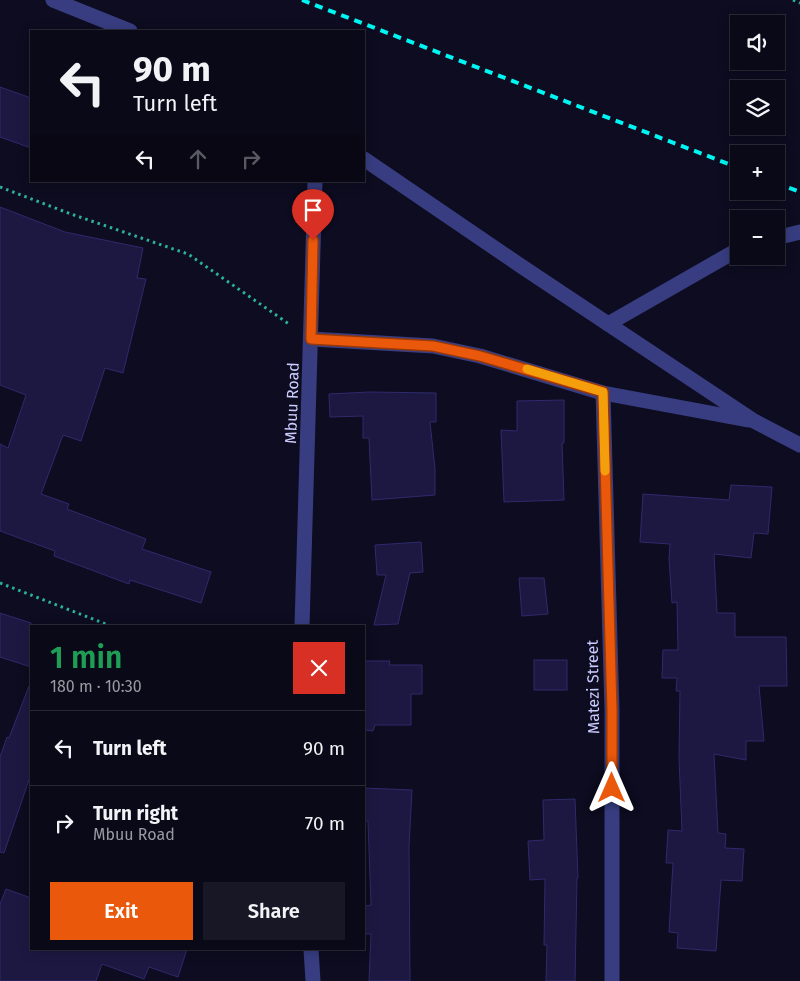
<!DOCTYPE html>
<html lang="en">
<head>
<meta charset="utf-8">
<style>
  :root { --surface:#0a0918; --page:#181725; --text:#f1f3f6; --muted:#999aa2; --line:#2a2a37; --accent:#ea580c }
  body { margin:0; font-family:"Fira Sans",sans-serif; background:var(--page); color:var(--text); height:100vh; display:flex; flex-direction:column; font-size:19px; white-space:nowrap }
  * { box-sizing:border-box; margin:0 }
  p { font-size:16px; color:var(--muted) }
  .icon { flex:none; width:28px; height:28px; fill:none; stroke:currentColor; stroke-width:2; stroke-linecap:round; stroke-linejoin:round }
  .map { position:relative; flex:1; overflow:hidden }
  .drawer { position:absolute; left:30px; top:625px; width:335px; height:325px; display:flex; flex-direction:column; background:var(--surface); border-radius:0px; box-shadow:0 2px 12px #0003,0 0 0 1px var(--line) }
  .drawer>* { flex:none }
  .hud { position:absolute; left:30px; top:30px; width:335px; height:152px; border-radius:0px; box-shadow:0 2px 12px #0003,0 0 0 1px var(--line); background:#0a0918; color:var(--text); overflow:hidden }
  .tools { position:absolute; left:730px; top:15px; display:grid; gap:10px }
  .tools a { display:grid; place-items:center; width:55px; height:55px; border-radius:0px; background:var(--surface); box-shadow:0 2px 12px #0003,0 0 0 1px var(--line); font-size:25px }
  .pin { position:absolute; display:grid; place-items:center; width:42px; height:42px; color:#fff; margin:-51px -21px; border-radius:50% 50% 50% 0; rotate:-45deg; box-shadow:0 0 5px #0007 }
  .pin .icon { rotate:45deg }
  .me { position:absolute; width:55px; margin:-28px; rotate:0deg; stroke-linejoin:round; filter:drop-shadow(0 0 4px #0008) }
  .turn { display:flex; align-items:center; gap:18px; height:105px; padding:0 20px; font-size:22px }
  .turn .icon { width:65px; height:65px; stroke-width:2.5 }
  .turn b { display:block; font-size:35px; line-height:42px }
  .lanes { display:flex; align-items:center; height:48px; padding:0 20px; background:#0003; justify-content:center; gap:25px; direction:ltr }
  .lanes .off { opacity:.35 }
  .round { display:grid; place-items:center; flex:none; width:52px; height:52px; border-radius:0px; background:var(--page) }
  .headline { display:flex; align-items:center; justify-content:space-between; height:85px; padding:0 20px }
  h1 { font-size:30px; font-weight:600; line-height:38px; color:#1e9e55 }
  .primary-button { display:flex; gap:10px; margin-top:auto; padding:10px 20px }
  .primary-button a { flex:1; height:58px; border-radius:0px; background:var(--accent); color:#fff; font-size:20px; font-weight:600; line-height:58px; text-align:center }
  .primary-button a+a { background:var(--page); color:var(--text) }
  ul { padding:0; list-style:none }
  li { display:flex; align-items:center; gap:15px; height:75px; padding:0 20px; border-top:1px solid var(--line) }
  li div { flex:1 }
  li b { display:block; font-size:19px }
  li em { font-style:normal }
  .map>svg:first-child { display:block }
</style>
</head>
<body>
<div class="map">
<svg width="800" height="981" viewBox="0 0 800 981">
  <rect width="100%" height="100%" fill="#0d0c20"/>
  <g fill="#1c1841" stroke="#2f2a6d">
    <path d="M0 87 31 98V148L0 137Z"/>
    <path d="M0 207 65 232 143 248 137 278 146 279 123 373 105 368 81 441 63 435 41 494 69 504 67 509 146 539 142 549 211 572 201 603 130 580 129 584 54 556 55 551 0 531V444L8 448 26 395 0 385Z"/>
    <path d="M369 392 436 393V422H430L435 469V495L372 500 369 438H363V416L330 417 329 394Z"/>
    <path d="M564 400V443H562L564 500 504 502 501 430 517 431V401Z"/>
    <path d="M731 485 772 487 768 534 754 533 751 558 714 554 717 613H735V637H786L787 686H759L764 741H746V760L714 754 718 833 726 834 725 848 744 849 742 881 721 880 716 951 677 948 678 933 669 932 673 863H666L668 830 682 831 679 758 680 691H676L677 678H662L663 650H678L677 602 672 603 669 559 670 544 640 542 643 494 729 500Z"/>
    <path d="M421 542 423 572 410 573 398 624 374 625 386 575H377L375 545Z"/>
    <path d="M519 578H544L548 614 522 616Z"/>
    <path d="M0 613 31 623V667L0 657Z"/>
    <rect x="534" y="660" width="33" height="30"/>
    <path d="M364 661H390L389 665H422V694H411V725H375L373 731 364 730Z"/>
    <path d="M29 686H31V774L4 853 0 852V757L7 737 9 738Z"/>
    <path d="M364 788 412 790 409 846 410 981H369L371 934H364V906L371 905 368 821H364Z"/>
    <path d="M575 799 578 878H577L575 981H546L547 945H544L545 879 530 880 528 841 544 840 543 800Z"/>
    <path d="M6 889 31 898V949H187L178 977 149 967 144 979 102 964 96 981H0V904Z"/>
  </g>
  <g fill="none" stroke-linecap="round" stroke-linejoin="round">
    <g stroke="#2cb29a" stroke-width="3" stroke-dasharray="2.5 4" stroke-linecap="butt">
      <path d="M793 0 800 3"/>
      <path d="M0 187 71 214 188 254 289 324"/>
      <path d="M0 583 111 626"/>
    </g>
    <g stroke="#373d80" stroke-width="15">
      <path d="M53 0 130 31"/>
      <path d="M364 159 524 268 754 421 800 445"/>
      <path d="M776 238 800 232"/>
      <path d="M608 324 739 249"/>
      <path d="M311 339 433 346 480 356 603 393 748 420"/>
      <path d="M603 393 612 711V981"/>
      <path d="M302 626 315 181"/>
      <path d="M311 949 313 981"/>
    </g>
    <g stroke="#00f6f2" stroke-width="4" stroke-dasharray="8 6" stroke-linecap="butt">
      <path d="M302 0 739 168"/>
      <path d="M776 183 800 192"/>
    </g>
  </g>
  <g fill="none" stroke-linecap="round" stroke-linejoin="round">
    <defs>
      <path id="route" d="M313 240 311 339 433 346 480 356 603 392 612 710V788"/>
    </defs>
    <use href="#route" stroke="#983908" stroke-width="12"/>
    <use href="#route" stroke="#ea580c" stroke-width="9"/>
    <path stroke="#f59e0b" stroke-width="9" d="M527 369 603 392 605 471"/>
  </g>
  <g text-anchor="middle" dominant-baseline="central" stroke-width="5" stroke-linejoin="round" paint-order="stroke">
    <g font-size="16" fill="#cbccff" stroke="#0d0c20">
      <text transform="translate(292 403) rotate(-88)">Mbuu Road</text>
      <text transform="translate(593 687) rotate(-91)">Matezi Street</text>
    </g>
  </g>
</svg>
<div class="tools">
<a><svg class="icon" aria-label="sound" viewBox="0 0 24 24"><path d="M4 9h4l5-4v14l-5-4H4zM17 9q2 3 0 6"/></svg></a>
<a><svg class="icon" aria-label="layers" viewBox="0 0 24 24"><path d="M12 4l9 5-9 5-9-5zM3 14l9 5 9-5"/></svg></a>
<a>+</a>
<a>−</a>
</div>
<div class="pin" style="left:313px;top:240px;background:#d93025"><svg class="icon" aria-label="arrive" viewBox="0 0 24 24"><path d="M6 21V4h12l-3 4 3 4H6"/></svg></div>
<svg class="me" style="left:612px;top:788px" viewBox="-20 -20 40 40"><path d="M0-17L14 15 0 8-14 15z" fill="#ea580c" stroke="#fff" stroke-width="4"/></svg>
<div class="hud">
<div class="turn"><svg class="icon" aria-label="left" viewBox="0 0 24 24"><path d="M17 20v-9H6M10 6l-5 5 5 5"/></svg><div><b>90 m</b>Turn left</div></div>
<div class="lanes"><svg class="icon" aria-label="left" viewBox="0 0 24 24"><path d="M17 20v-9H6M10 6l-5 5 5 5"/></svg><svg class="icon off" aria-label="ahead" viewBox="0 0 24 24"><path d="M12 20V5M6 11l6-6 6 6"/></svg><svg class="icon off" aria-label="right" viewBox="0 0 24 24"><path d="M7 20v-9h11M14 6l5 5-5 5"/></svg></div>
</div>
<section class="drawer">
<div class="headline"><div><h1>1 min</h1><p>180 m · 10:30</p></div><a class="round" style="background:#d93025;color:#fff"><svg class="icon" aria-label="close" viewBox="0 0 24 24"><path d="M6 6l12 12M18 6L6 18"/></svg></a></div>
<ul>
<li><svg class="icon" aria-label="left" viewBox="0 0 24 24"><path d="M17 20v-9H6M10 6l-5 5 5 5"/></svg><div><b>Turn left</b></div><em>90 m</em></li>
<li><svg class="icon" aria-label="right" viewBox="0 0 24 24"><path d="M7 20v-9h11M14 6l5 5-5 5"/></svg><div><b>Turn right</b><p>Mbuu Road</p></div><em>70 m</em></li>
</ul>
<div class="primary-button"><a>Exit</a><a>Share</a></div>
</section>
</div>
</body>
</html>
